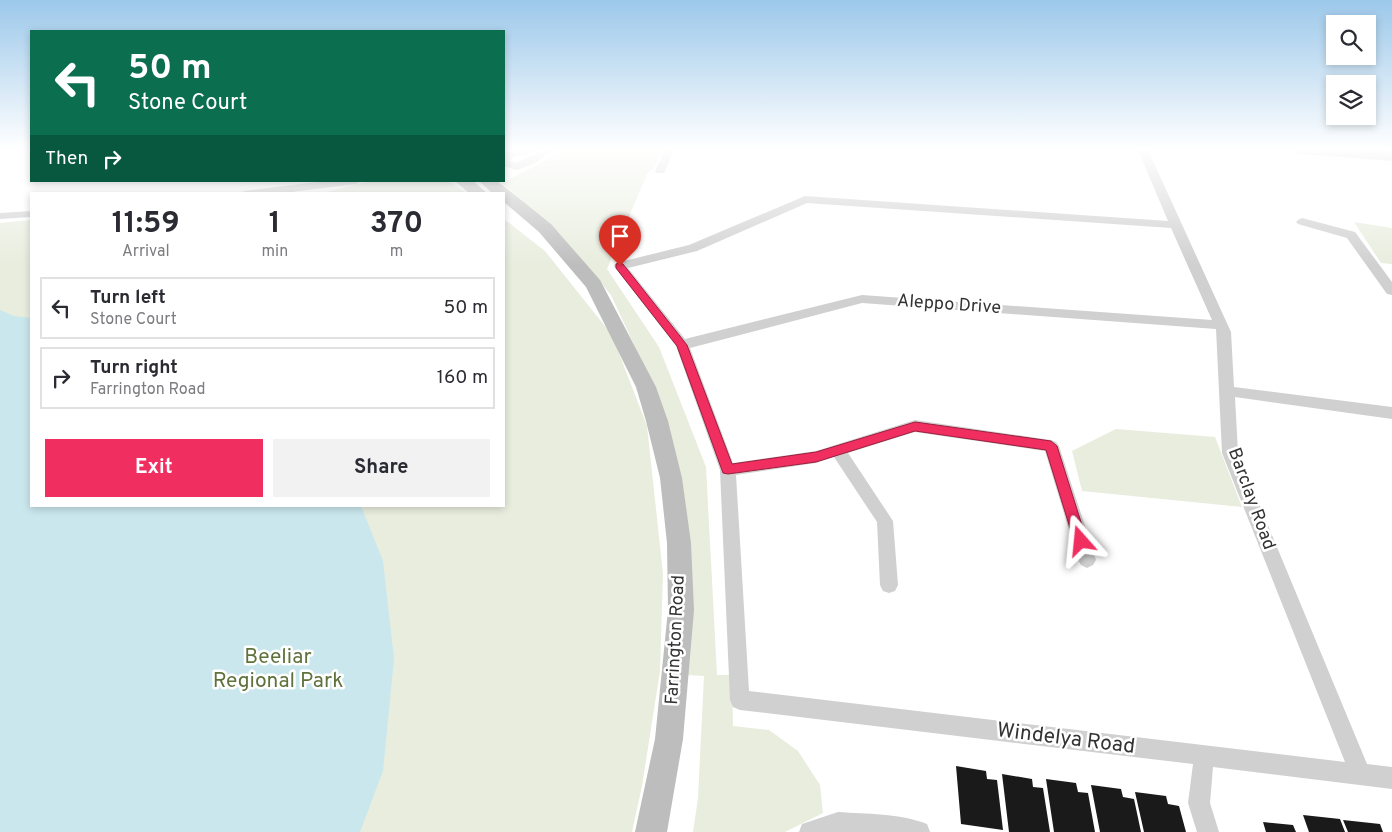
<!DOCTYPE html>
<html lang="en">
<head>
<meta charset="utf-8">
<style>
  :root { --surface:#fff; --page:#f2f2f3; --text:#2b2b33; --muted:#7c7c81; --line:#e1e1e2; --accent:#f02e60 }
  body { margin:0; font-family:Overpass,sans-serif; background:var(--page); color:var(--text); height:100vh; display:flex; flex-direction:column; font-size:19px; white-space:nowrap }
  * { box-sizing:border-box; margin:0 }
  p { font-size:16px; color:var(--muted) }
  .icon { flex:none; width:28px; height:28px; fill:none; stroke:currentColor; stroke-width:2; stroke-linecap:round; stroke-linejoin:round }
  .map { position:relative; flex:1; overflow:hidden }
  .drawer { position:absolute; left:30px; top:192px; width:475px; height:315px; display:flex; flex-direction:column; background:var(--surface); border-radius:0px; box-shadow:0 2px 8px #0003 }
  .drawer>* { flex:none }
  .top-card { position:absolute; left:30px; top:30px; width:475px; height:152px; border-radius:0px; box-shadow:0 2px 8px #0003; background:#0b6e4f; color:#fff; overflow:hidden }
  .tools { position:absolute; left:1326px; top:15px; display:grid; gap:10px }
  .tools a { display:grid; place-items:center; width:50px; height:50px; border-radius:0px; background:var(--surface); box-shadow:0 2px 8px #0003; font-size:25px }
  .pin { position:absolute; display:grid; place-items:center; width:42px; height:42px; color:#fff; margin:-51px -21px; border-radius:50% 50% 50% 0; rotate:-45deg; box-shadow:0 0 5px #0007 }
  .pin .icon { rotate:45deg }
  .me { position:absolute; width:55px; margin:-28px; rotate:342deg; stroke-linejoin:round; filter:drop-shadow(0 0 4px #0008) }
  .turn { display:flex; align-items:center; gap:18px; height:105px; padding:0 15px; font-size:22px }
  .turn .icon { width:65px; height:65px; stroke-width:2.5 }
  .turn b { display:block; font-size:35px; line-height:42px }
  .then { display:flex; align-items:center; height:48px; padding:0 15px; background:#0003; gap:10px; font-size:19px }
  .eta { display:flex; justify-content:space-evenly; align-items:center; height:85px; text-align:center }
  .eta b { font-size:30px; font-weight:700; line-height:35px }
  .primary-button { display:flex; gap:10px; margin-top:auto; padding:10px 15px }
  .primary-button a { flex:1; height:58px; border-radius:0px; background:var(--accent); color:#fff; font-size:20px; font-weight:700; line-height:58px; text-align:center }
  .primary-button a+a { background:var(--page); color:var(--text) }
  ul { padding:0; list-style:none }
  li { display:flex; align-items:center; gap:15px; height:62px; margin:0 10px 8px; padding:0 5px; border:2px solid var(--line); border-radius:0px }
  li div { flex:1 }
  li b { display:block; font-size:19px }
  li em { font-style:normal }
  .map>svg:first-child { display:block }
</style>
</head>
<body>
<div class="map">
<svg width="1392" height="832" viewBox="0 0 1392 832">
  <rect width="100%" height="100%" fill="#fff"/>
  <g fill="#e8edde">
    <path d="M566 150H662L655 167 647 174 607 269 659 347 706 467 717 675H732L733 726 769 730 798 751 820 785 823 813 785 832H693L698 798 704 676 686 675 662 405 611 295 558 232 502 183Z"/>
    <path d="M370 181H448L469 194H319Z"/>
    <path d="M504 219 545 251 612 335 647 426 663 574 660 671 642 786 632 832H0V223L31 220V506H504Z"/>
    <path d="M1354 222 1392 228V264L1381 263Z"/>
    <path d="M1116 429 1215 437 1242 507 1082 491 1072 451Z"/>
  </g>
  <path fill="#cae7ee" d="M0 310 14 316 31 318V506H361L383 561 394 659 383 771 360 832H0Z"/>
  <g fill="#1a1a1a">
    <path d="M956 766 986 771 987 779 997 780 1003 830 961 824Z"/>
    <path d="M1002 774 1032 779 1033 787 1043 788 1050 832H1009Z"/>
    <path d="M1046 779 1076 783 1078 792 1088 793 1095 832H1054Z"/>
    <path d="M1091 785 1121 789 1123 797 1134 799 1141 832H1100Z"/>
    <path d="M1135 792 1166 796 1168 804 1179 806 1186 832H1144Z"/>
    <path d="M1303 815 1340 819 1345 832H1309Z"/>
    <path d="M1343 820 1380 824 1383 832H1348Z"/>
    <path d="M1263 822 1293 825 1296 832H1266Z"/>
  </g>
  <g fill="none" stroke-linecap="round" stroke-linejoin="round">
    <g fill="#d0d0d0" fill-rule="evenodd">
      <path d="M515 150H538L537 152 513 157 510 161 516 163C529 158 539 149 553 150L535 163 520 169 516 170 504 166 505 152Z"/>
      <path d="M665 150H675L664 173H656L655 171Z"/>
      <path d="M1138 150H1148L1231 332 1234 387 1392 407V419L1235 397 1238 453 1367 764 1392 767V789L1213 767 1210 803 1219 832H1197L1188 803 1193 764 740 710 733 707 730 700 720 470 676 346 616 269 614 266 616 263 689 245 805 196 1168 221ZM807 203 1171 228 1212 320 862 295 685 339 628 268 697 251ZM862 303 1216 329 1222 453 1345 762 749 691 736 475 816 463 834 457 877 522 880 585 883 591 889 593 895 591 898 585 893 521 848 453 915 432 1045 451 1078 560 1081 565 1087 568 1093 565 1096 560 1059 446 1056 442 1051 440 915 420 816 451 733 463 690 348Z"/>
      <path d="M325 181H361L356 184 275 194H239L244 191Z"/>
      <path d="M31 211V217L0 219V213Z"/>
      <path d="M1302 218 1355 232 1392 282V295L1387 294 1347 238 1298 224 1296 222 1298 220Z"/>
      <path d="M838 812C867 814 899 813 927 824L930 832H799L802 824Z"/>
    </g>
    <g fill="#bdbdbd" fill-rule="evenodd">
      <path d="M1293 150 1392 151V161L1300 154 1295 153Z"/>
      <path d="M455 181H473L488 194H470Z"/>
      <path d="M479 181H497L510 191 551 224 600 280 656 387 668 421 682 478 691 543 694 610 683 739 667 832H635L655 739 668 610 667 543 660 478 646 421 636 387 586 287 539 232 504 202V194H493Z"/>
    </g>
  </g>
  <linearGradient id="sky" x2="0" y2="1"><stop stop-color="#9cc8ea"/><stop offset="0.56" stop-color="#fff"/><stop offset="1" stop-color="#fff" stop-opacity="0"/></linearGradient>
  <rect width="1392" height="266" fill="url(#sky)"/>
  <path fill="#f02e60" stroke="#9c1e3e" d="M620 263 623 264 687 345 732 464 816 452 915 422 1051 441 1057 446 1087 541 1085 545 1081 547 1076 545 1074 541 1046 450 915 431 816 462 728 474 723 473 677 346 616 268V264Z"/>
  <g text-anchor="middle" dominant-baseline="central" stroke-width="5" stroke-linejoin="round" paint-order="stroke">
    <g font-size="18" fill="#333" stroke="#fff">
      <text transform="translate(949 305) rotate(4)">Aleppo Drive</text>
      <text transform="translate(1251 499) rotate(70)">Barclay Road</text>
      <text transform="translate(676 640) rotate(-87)">Farrington Road</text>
    </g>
    <g font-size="21" fill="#5f723c" stroke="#fff">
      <text x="278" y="657">Beeliar<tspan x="278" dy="24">Regional Park</tspan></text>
    </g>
    <g font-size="21" fill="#333" stroke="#fff">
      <text transform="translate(1066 739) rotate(7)">Windelya Road</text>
    </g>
  </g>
</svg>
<div class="tools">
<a><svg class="icon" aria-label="search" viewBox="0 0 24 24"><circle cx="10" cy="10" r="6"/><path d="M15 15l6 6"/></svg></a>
<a><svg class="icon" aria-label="layers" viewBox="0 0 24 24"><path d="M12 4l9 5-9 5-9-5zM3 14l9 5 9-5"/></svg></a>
</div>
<div class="pin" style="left:620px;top:266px;background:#d93025"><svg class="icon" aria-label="arrive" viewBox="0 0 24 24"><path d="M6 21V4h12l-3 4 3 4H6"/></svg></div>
<svg class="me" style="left:1081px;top:541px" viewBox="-20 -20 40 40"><path d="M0-17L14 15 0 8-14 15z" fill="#f02e60" stroke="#fff" stroke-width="4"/></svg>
<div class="top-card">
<div class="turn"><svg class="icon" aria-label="left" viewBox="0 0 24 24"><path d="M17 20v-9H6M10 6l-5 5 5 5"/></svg><div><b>50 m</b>Stone Court</div></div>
<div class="then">Then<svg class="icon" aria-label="right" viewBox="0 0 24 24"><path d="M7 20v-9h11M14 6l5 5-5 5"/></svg></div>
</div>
<section class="drawer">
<div class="eta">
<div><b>11:59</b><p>Arrival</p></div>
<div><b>1</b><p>min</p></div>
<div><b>370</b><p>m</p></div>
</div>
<ul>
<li><svg class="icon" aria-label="left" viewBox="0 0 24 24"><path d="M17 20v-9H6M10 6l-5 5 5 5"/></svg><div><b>Turn left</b><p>Stone Court</p></div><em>50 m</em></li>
<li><svg class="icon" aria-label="right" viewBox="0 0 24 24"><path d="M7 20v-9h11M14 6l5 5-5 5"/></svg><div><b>Turn right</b><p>Farrington Road</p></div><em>160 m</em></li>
</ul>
<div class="primary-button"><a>Exit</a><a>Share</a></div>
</section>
</div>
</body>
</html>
